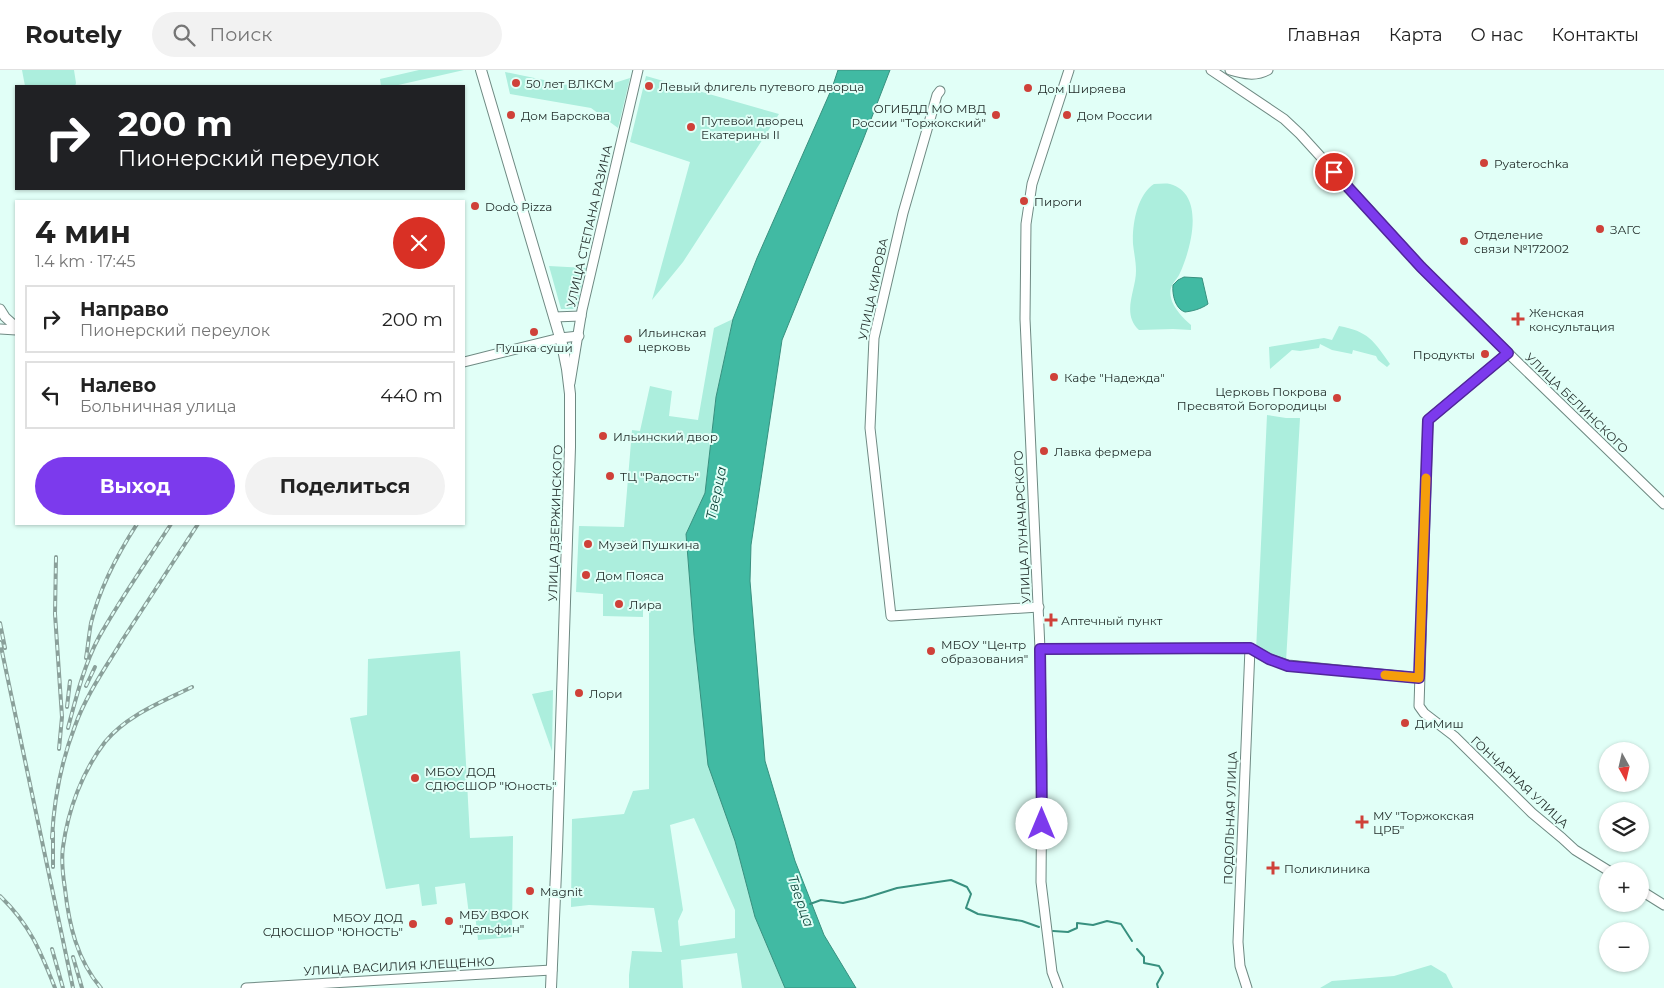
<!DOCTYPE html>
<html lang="ru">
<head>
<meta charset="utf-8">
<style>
  :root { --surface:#fff; --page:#f2f2f2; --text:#222; --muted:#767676; --line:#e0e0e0; --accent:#7c3aed }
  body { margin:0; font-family:Montserrat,sans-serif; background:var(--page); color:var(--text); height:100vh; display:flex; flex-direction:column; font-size:19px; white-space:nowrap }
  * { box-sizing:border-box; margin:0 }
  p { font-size:16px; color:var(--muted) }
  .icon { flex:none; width:28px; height:28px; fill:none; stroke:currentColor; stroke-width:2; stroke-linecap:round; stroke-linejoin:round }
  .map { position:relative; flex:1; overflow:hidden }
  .panel { position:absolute; left:15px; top:130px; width:450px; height:325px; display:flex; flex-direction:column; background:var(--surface); border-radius:0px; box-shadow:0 1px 4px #0004 }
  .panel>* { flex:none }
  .banner { position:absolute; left:15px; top:15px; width:450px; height:105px; border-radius:0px; box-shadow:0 1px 4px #0004; background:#202124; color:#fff; overflow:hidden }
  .needle { width:32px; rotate:172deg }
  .controls { position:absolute; left:1599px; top:672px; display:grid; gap:10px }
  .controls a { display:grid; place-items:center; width:50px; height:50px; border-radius:50%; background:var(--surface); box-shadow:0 1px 4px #0004; font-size:25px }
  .pin { position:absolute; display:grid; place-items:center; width:42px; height:42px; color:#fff; margin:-21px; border:2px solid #fff; border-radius:50%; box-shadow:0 1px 5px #0007 }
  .me { position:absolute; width:55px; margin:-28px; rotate:0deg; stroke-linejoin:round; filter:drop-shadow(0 0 4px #0008) }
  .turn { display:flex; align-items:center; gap:18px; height:105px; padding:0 20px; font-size:22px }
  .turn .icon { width:65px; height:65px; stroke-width:2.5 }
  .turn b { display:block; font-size:35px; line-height:42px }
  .round { display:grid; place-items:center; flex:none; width:52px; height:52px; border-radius:26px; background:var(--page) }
  .headline { display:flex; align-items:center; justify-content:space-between; height:85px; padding:0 20px }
  h1 { font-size:30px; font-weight:700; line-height:38px }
  .button { display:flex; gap:10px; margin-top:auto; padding:10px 20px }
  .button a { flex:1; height:58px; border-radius:30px; background:var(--accent); color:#fff; font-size:20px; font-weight:700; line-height:58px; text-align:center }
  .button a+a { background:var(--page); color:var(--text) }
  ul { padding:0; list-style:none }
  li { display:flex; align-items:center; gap:15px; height:68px; margin:0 10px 8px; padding:0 10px; border:2px solid var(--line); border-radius:0px }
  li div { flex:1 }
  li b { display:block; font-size:19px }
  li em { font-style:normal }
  header { display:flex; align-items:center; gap:30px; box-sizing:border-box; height:70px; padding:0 25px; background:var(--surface); border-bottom:1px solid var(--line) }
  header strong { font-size:24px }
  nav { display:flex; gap:28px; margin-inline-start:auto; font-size:18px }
  .search { width:350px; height:45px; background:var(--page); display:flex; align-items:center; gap:12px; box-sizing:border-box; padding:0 18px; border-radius:28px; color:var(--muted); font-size:19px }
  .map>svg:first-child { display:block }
</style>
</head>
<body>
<header>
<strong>Routely</strong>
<div class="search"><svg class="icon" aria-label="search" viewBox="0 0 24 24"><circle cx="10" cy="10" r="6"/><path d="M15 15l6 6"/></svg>Поиск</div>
<nav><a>Главная</a><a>Карта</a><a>О нас</a><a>Контакты</a></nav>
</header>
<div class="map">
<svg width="1664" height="918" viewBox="0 0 1664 918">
  <rect width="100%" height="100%" fill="#e1fff7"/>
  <g fill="#aceedd" fill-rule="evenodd">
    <path d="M22 0H74L76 13 75 16H25Z"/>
    <path d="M419 0H464L394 16H381L380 9Z"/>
    <path d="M505 2 592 20 630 8 618 58 591 38 510 24Z"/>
    <path d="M646 6 779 44 683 192 652 230 690 92 630 72Z"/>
    <path d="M1154 114C1159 114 1165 113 1170 114 1206 124 1191 179 1180 203 1176 212 1168 215 1171 228 1173 238 1184 249 1191 255V260L1173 259 1139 260C1121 243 1136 221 1136 201 1136 192 1134 183 1133 174 1132 155 1137 125 1154 114Z"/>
    <path d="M549 196 586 198 576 239H561Z"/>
    <path d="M733 249 716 327 705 423 686 464 694 565 735 771 755 847 785 918H742L737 883 681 890 683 918H629V905L632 881 662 882 654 838 589 835 571 837 572 749 624 744 633 721 649 719V529L643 532V547L603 546V524L576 522 579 456 624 457 632 360 640 361 650 316 672 321 669 346 698 350 714 258ZM694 748 735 840V868L680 876 678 851 683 840 670 755Z"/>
    <path d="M1339 256C1368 261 1374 271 1390 294L1387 297 1378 290 1376 286 1353 280 1352 284 1332 280 1320 274 1319 278 1300 281 1292 280 1270 299 1269 277 1324 268 1332 270Z"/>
    <path d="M1267 345 1286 348H1300L1286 592 1256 581Z"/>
    <path d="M460 581 470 768 513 766 512 867 478 870 475 844 469 845 465 813 435 817 437 834 422 836 419 814 386 819 350 648 367 645 368 589Z"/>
    <path d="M553 620 552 681 532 624Z"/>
    <path d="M1431 895 1446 904 1453 918H1320L1332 911 1394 906Z"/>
  </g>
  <g fill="#41baa3" stroke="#38907f">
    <path d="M838 0H890L863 70 782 270 751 475 750 511 765 691 795 791 824 865 856 918H785L755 847 735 771 708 695 694 565 686 464 705 423 716 327 733 249 757 188 832 18Z"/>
    <path d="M1184 207 1202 208 1208 234C1201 239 1193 241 1185 242 1175 239 1172 224 1173 215L1178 210Z"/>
  </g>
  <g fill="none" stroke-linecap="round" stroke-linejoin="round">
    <g stroke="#38907f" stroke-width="2">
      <path d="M810 834 821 830 843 833 865 828 897 818 951 810 967 817 971 824 966 838 978 844 1022 851 1039 857"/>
      <path d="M1053 861 1068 862 1077 858V853L1093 855 1107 851 1121 854 1132 871"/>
      <path d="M1137 879 1144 887V893L1159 896 1163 903 1157 914 1158 918"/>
    </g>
    <defs>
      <g id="tertiary">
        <path d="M1211 0 1284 49 1300 64 1421 197 1508 283 1664 434"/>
        <path d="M1230 0C1244 4 1255 7 1268 0"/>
        <path d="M940 21 937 25 903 143 874 268 870 358 891 546 1039 537"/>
        <path d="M0 239 5 247 16 257"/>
        <path d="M554 247 581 246"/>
        <path d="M0 259 16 260"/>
        <path d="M1508 283 1428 350 1419 636 1424 643 1454 666 1532 743 1562 768 1575 780 1609 801"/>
        <path d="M464 292 560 268 579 266"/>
        <path d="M570 313 582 240 638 0"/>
        <path d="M1040 579 1250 578 1269 589 1288 595 1419 608"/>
        <path d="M1640 820 1664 835"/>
        <path d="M246 918 552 900"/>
        <path d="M1058 918 1052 902 1041 812 1042 695 1040 579 1025 249 1026 154 1032 114 1069 0"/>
        <path d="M1247 918 1240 896 1238 872 1250 578"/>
      </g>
      <path id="secondary" d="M481 0 562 274 567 299 570 324V377L557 779 551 918"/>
    </defs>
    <use href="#tertiary" stroke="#6f8a83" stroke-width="11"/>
    <use href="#secondary" stroke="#6f8a83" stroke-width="12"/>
    <use href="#tertiary" stroke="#fff" stroke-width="9"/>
    <use href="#secondary" stroke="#fff" stroke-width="10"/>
    <defs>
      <g id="rail">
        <path d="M56 487 55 544 62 647 59 679"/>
        <path d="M0 553 5 578"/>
        <path d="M0 572 73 918"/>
        <path d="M86 588C88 576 89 564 91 553 100 517 117 485 137 454"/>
        <path d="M86 616 95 597"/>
        <path d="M67 637 70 611"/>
        <path d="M68 658C76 628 84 595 99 567 121 528 147 491 171 454"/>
        <path d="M53 762V797"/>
        <path d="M52 768C54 729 61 692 75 656 86 625 106 597 123 569 148 531 173 492 198 454"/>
        <path d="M0 826C30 855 40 880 55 918"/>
        <path d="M52 879 63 918"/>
        <path d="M73 887 82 918"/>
        <path d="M101 918C77 890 69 855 65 819 63 806 61 791 63 777 68 740 82 702 105 672 127 645 162 632 192 617"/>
      </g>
    </defs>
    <use href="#rail" stroke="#8aa09a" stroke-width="4"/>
    <use href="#rail" stroke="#e1fff7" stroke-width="2" stroke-dasharray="5.5" stroke-linecap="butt"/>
  </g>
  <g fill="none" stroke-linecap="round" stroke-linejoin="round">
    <defs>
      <path id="route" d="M1042 754 1040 579 1250 578 1269 589 1288 596 1419 608 1428 350 1508 283 1421 197 1334 102"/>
    </defs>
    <use href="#route" stroke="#51269a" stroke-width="12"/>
    <use href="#route" stroke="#7c3aed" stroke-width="9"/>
    <path stroke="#f59e0b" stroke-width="9" d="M1385 605 1419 608 1426 408"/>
  </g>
  <g fill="#cf4139" stroke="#e1fff7" stroke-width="2">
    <circle cx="516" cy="13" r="5"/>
    <circle cx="649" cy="16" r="5"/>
    <circle cx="1028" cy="18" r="5"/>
    <circle cx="511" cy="45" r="5"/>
    <circle cx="996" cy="45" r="5"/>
    <circle cx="1067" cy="45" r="5"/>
    <circle cx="691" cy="57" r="5"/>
    <circle cx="1484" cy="93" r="5"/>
    <circle cx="1024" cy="131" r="5"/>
    <circle cx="475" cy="136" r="5"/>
    <circle cx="1600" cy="159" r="5"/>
    <circle cx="1464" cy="171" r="5"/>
    <path d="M1515.5 241.5h5v5h5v5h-5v5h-5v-5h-5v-5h5z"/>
    <circle cx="534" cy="262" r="5"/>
    <circle cx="628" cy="269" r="5"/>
    <circle cx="1485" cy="284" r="5"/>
    <circle cx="1054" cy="307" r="5"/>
    <circle cx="1337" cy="328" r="5"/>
    <circle cx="603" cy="366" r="5"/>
    <circle cx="1044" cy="381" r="5"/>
    <circle cx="610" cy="406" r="5"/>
    <circle cx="588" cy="474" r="5"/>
    <circle cx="586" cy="505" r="5"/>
    <circle cx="619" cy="534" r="5"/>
    <path d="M1048.5 542.5h5v5h5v5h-5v5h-5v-5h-5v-5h5z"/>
    <circle cx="931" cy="581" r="5"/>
    <circle cx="579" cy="623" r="5"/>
    <circle cx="1405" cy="653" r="5"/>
    <circle cx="415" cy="708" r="5"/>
    <path d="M1359.5 744.5h5v5h5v5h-5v5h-5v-5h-5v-5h5z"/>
    <path d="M1270.5 790.5h5v5h5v5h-5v5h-5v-5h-5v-5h5z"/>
    <circle cx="530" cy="821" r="5"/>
    <circle cx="449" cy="851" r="5"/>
    <circle cx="413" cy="854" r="5"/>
  </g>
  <g text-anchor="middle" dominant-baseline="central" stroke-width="4" stroke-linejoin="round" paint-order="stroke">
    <g font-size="12" fill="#242f2c" stroke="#e1fff7" text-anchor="start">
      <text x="526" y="13">50 лет ВЛКСМ</text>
      <text x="659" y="16">Левый флигель путевого дворца</text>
      <text x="1038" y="18">Дом Ширяева</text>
      <text x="986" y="38" text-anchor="end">ОГИБДД МО МВД<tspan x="986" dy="14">России "Торжокский"</tspan></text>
      <text x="521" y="45">Дом Барскова</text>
      <text x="1077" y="45">Дом России</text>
      <text x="701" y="50">Путевой дворец<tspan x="701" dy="14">Екатерины II</tspan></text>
      <text x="1494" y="93">Pyaterochka</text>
      <text x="1034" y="131">Пироги</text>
      <text x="485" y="136">Dodo Pizza</text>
      <text x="1610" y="159">ЗАГС</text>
      <text x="1474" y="164">Отделение<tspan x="1474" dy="14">связи №172002</tspan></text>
      <text x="1529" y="242">Женская<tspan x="1529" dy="14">консультация</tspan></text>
      <text x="638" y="262">Ильинская<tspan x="638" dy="14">церковь</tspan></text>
      <text x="534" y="277" text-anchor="middle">Пушка суши</text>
      <text x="1475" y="284" text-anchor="end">Продукты</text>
      <text x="1064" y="307">Кафе "Надежда"</text>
      <text x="1327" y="321" text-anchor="end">Церковь Покрова<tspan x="1327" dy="14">Пресвятой Богородицы</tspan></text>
      <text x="613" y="366">Ильинский двор</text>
      <text x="1054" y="381">Лавка фермера</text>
      <text x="620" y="406">ТЦ "Радость"</text>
      <text x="598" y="474">Музей Пушкина</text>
      <text x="596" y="505">Дом Пояса</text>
      <text x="629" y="534">Лира</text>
      <text x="1061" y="550">Аптечный пункт</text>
      <text x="941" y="574">МБОУ "Центр<tspan x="941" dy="14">образования"</tspan></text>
      <text x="589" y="623">Лори</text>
      <text x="1415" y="653">ДиМиш</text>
      <text x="425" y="701">МБОУ ДОД<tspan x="425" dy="14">СДЮСШОР "Юность"</tspan></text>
      <text x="1373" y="745">МУ "Торжокская<tspan x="1373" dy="14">ЦРБ"</tspan></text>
      <text x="1284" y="798">Поликлиника</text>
      <text x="540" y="821">Magnit</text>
      <text x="459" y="844">МБУ ВФОК<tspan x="459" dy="14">"Дельфин"</tspan></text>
      <text x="403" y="847" text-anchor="end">МБОУ ДОД<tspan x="403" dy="14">СДЮСШОР "ЮНОСТЬ"</tspan></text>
    </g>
    <g font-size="12" fill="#242f2c" stroke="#e1fff7">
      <text transform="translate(589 156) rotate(-77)">УЛИЦА СТЕПАНА РАЗИНА</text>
      <text transform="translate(873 219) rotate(-78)">УЛИЦА КИРОВА</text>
      <text transform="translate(1577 333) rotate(44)">УЛИЦА БЕЛИНСКОГО</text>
      <text transform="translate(555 453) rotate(-88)">УЛИЦА ДЗЕРЖИНСКОГО</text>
      <text transform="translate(1022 457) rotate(-93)">УЛИЦА ЛУНАЧАРСКОГО</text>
      <text transform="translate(1520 712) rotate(43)">ГОНЧАРНАЯ УЛИЦА</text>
      <text transform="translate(1230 748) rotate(-88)">ПОДОЛЬНАЯ УЛИЦА</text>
      <text transform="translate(399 896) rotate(-3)">УЛИЦА ВАСИЛИЯ КЛЕЩЕНКО</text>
    </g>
    <g font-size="14" font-style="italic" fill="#14483e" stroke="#e1fff7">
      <text transform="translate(716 423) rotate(-78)">Тверца</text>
      <text transform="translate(801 831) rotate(71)">Тверца</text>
    </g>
  </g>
</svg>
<div class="controls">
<a><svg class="needle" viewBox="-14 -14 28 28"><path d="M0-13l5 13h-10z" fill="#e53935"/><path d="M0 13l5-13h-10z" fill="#767676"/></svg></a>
<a><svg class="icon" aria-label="layers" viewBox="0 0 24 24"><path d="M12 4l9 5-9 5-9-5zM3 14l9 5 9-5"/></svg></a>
<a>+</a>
<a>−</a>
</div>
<div class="pin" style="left:1334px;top:102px;background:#d93025"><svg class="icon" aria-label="arrive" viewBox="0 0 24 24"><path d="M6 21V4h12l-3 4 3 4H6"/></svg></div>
<svg class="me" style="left:1042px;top:754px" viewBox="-20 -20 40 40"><circle r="19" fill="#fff"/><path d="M0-13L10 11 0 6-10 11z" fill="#7c3aed"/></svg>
<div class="banner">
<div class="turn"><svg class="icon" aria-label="right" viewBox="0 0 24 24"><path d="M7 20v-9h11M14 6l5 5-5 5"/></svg><div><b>200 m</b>Пионерский переулок</div></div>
</div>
<section class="panel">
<div class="headline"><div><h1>4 мин</h1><p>1.4 km · 17:45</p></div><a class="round" style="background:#d93025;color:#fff"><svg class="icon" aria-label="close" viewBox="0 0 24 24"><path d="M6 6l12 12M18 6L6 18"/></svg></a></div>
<ul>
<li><svg class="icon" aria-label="right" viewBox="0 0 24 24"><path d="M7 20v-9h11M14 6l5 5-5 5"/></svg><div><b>Направо</b><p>Пионерский переулок</p></div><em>200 m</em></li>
<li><svg class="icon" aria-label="left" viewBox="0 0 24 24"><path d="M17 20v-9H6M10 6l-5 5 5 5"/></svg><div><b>Налево</b><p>Больничная улица</p></div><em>440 m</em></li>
</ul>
<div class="button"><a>Выход</a><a>Поделиться</a></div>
</section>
</div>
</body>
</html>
